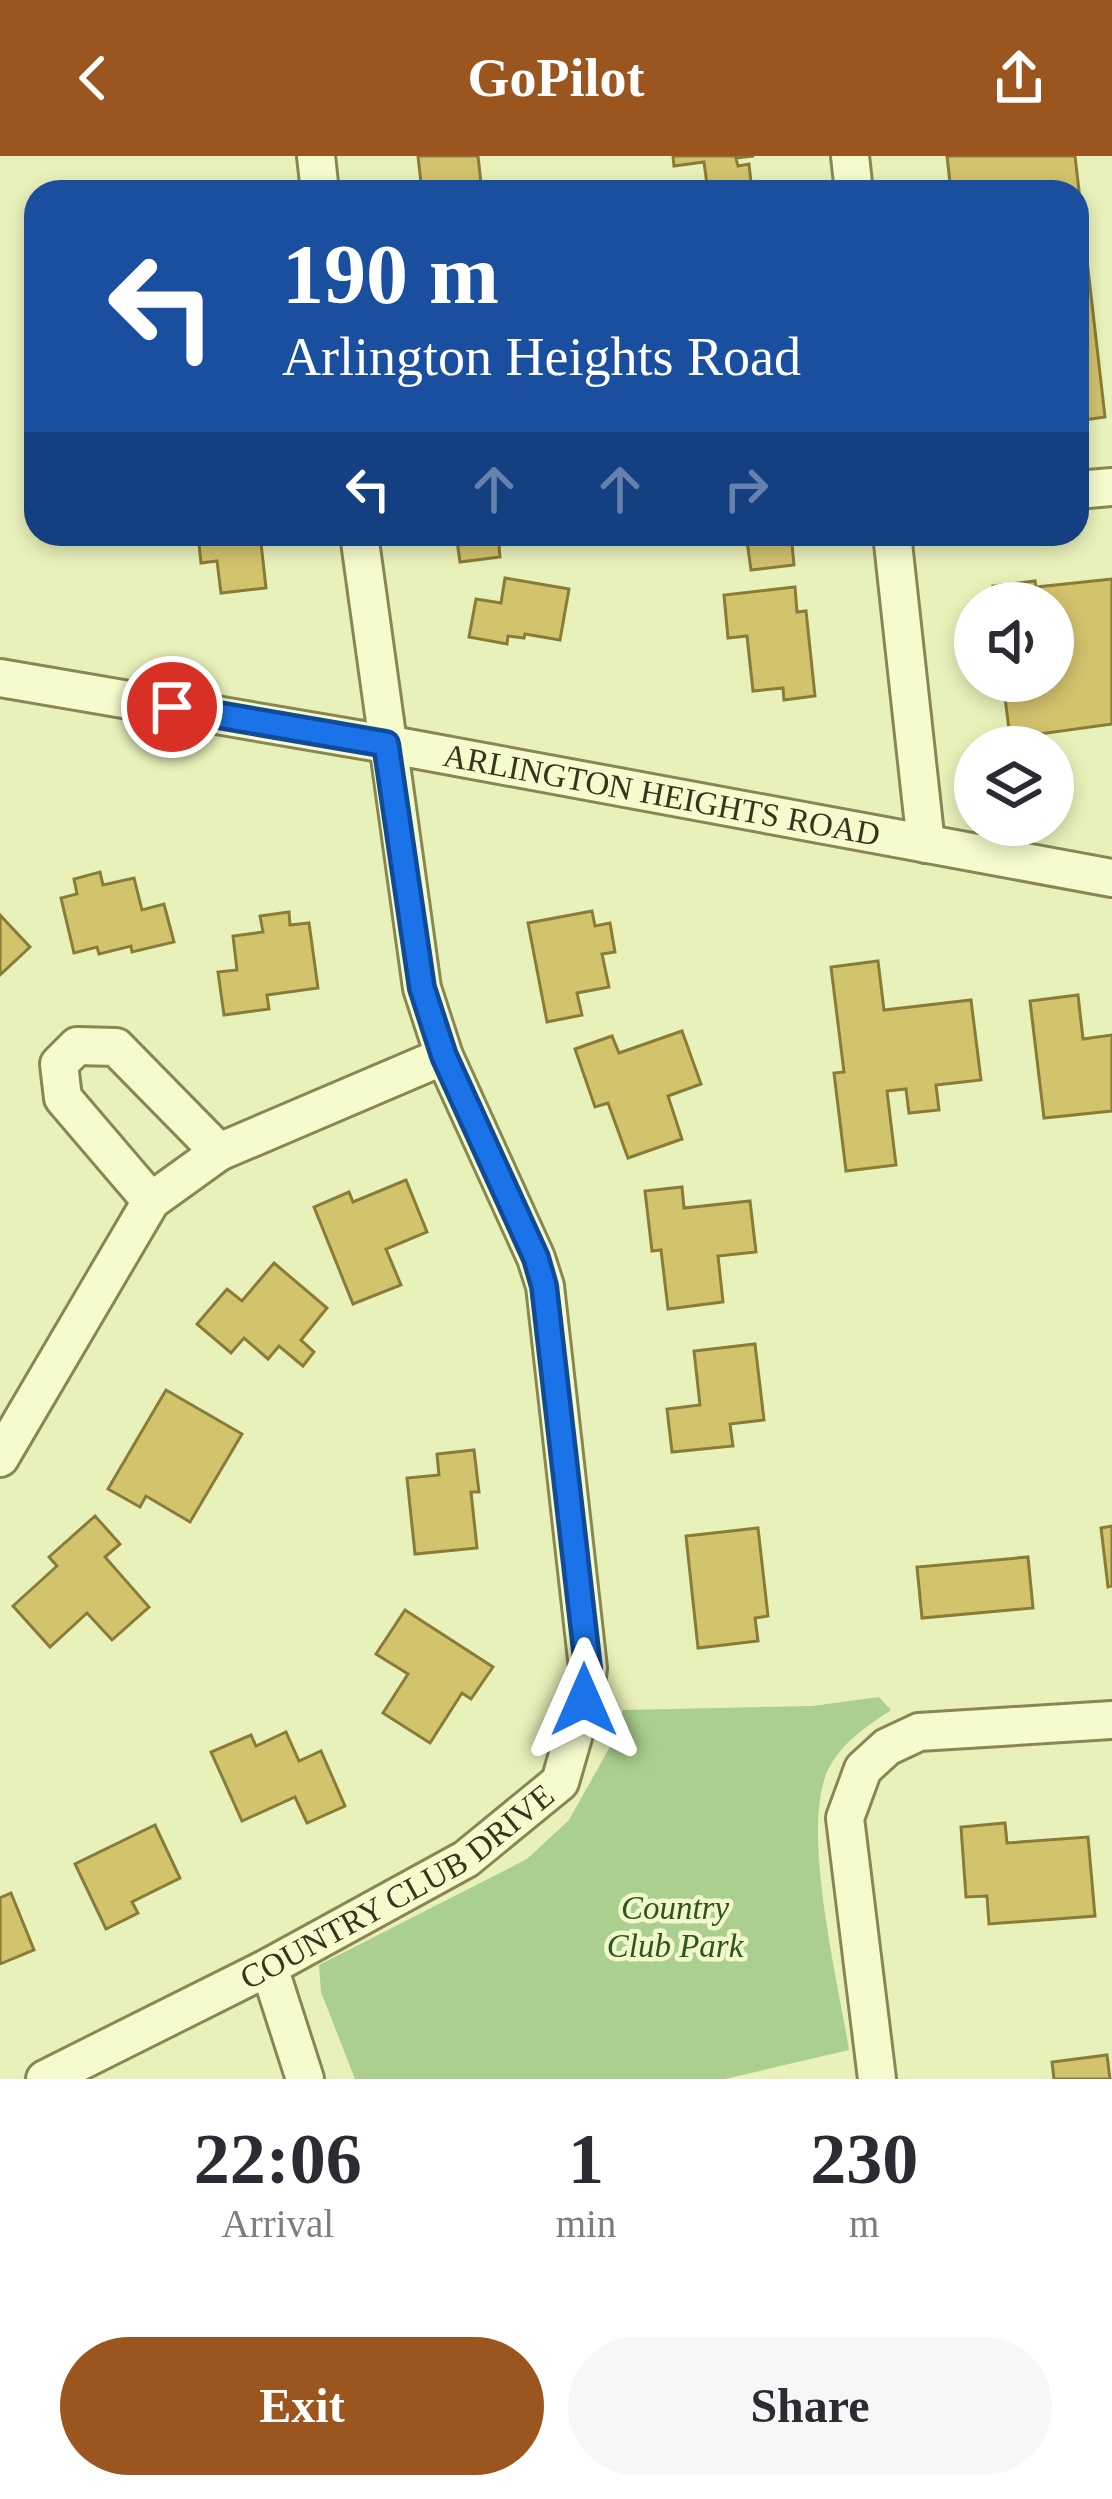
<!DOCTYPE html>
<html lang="en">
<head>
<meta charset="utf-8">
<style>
  :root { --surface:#fff; --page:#f7f7f7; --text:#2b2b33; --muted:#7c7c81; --accent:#9b551f }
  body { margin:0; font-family:"Times New Roman",serif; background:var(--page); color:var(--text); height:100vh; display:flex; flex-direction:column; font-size:45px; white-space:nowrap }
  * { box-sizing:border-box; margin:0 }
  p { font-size:39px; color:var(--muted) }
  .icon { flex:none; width:66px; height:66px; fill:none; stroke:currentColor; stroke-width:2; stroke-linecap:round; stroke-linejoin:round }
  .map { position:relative; height:1923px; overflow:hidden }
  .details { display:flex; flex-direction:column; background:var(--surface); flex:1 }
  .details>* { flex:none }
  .banner { position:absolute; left:24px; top:24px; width:1065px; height:366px; border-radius:36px; box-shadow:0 6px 18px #0003; background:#1a4fa0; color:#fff; overflow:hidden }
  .buttons { position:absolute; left:954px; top:426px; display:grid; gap:24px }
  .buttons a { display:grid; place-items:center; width:120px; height:120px; border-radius:50%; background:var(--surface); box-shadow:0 6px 18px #0003; font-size:60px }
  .pin { position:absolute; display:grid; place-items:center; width:102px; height:102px; color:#fff; margin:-51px; border:6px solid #fff; border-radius:50%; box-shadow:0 3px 12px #0007 }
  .me { position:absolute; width:132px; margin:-66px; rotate:0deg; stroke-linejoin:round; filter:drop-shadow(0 0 9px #0008) }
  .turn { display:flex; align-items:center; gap:42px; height:252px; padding:0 60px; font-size:54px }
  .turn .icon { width:156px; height:156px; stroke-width:2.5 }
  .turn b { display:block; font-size:84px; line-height:102px }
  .lanes { display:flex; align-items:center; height:114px; padding:0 60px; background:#0003; justify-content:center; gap:60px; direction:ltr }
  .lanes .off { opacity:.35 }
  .eta { display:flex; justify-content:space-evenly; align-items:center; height:204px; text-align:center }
  .eta b { font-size:72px; font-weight:700; line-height:84px }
  .button { display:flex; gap:24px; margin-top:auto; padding:24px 60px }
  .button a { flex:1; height:138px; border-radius:72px; background:var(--accent); color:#fff; font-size:48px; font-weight:700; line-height:138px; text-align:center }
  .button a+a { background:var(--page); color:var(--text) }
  header { display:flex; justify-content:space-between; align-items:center; height:156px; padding:0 60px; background:var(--accent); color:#fff; font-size:54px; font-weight:700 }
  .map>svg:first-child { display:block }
</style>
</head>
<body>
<header><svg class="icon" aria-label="back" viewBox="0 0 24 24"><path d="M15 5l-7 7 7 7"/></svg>GoPilot<svg class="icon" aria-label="share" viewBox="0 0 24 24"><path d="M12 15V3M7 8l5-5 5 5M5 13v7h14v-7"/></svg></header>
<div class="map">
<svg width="1112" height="1923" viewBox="0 0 1112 1923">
  <rect width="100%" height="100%" fill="#e9f1ba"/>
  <path fill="#abcf8e" d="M879 1541 891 1554C866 1571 845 1584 830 1610 798 1667 839 1828 849 1894L725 1923H355L321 1836 319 1809 527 1703 569 1664 616 1580 623 1554 812 1550Z"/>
  <g fill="#d2c36d" stroke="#897c37" stroke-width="3">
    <path d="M418 0H478L482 36H422Z"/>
    <path d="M673 0H754L736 2 738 10 749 8 752 36H708L704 6 674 10Z"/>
    <path d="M947 0H1075L1105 261 1077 265V36H951Z"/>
    <path d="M198 378H260L266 432 221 437 217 405 201 407Z"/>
    <path d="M456 378H498L500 401 460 406Z"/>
    <path d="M746 378H791L794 409 751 414Z"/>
    <path d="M505 422 569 433 560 484 525 478 524 482 508 480 507 488 469 481 476 443 501 447Z"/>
    <path d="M1112 423V568L1010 582 1003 525H1053V447H995L993 430 1035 425 1036 431Z"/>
    <path d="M795 431 797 456 806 455 815 540 784 544 783 532 753 535 747 480 728 482 724 439Z"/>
    <path d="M100 716 103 729 134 722 142 754 164 748 174 786 132 796 131 790 99 798 97 791 74 797 61 742 77 738 74 723Z"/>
    <path d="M592 755 595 770 610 767 615 796 602 798 609 831 577 837 582 859 547 866 528 767Z"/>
    <path d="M289 756 290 769 309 767 318 832 267 839 269 853 224 859 218 816 237 814 233 780 263 776 260 760Z"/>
    <path d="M0 759 30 791 0 819Z"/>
    <path d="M878 805 884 854 971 844 981 924 936 929 939 954 909 957 906 933 887 935 896 1009 846 1015 834 917 844 916 831 811Z"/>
    <path d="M1078 839 1083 883 1112 879V955L1044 962 1030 845Z"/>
    <path d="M682 875 701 928 668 940 682 983 628 1002 608 947 595 951 575 893 612 880 619 897Z"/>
    <path d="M406 1024 427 1076 386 1093 401 1129 353 1148 314 1051 349 1036 353 1046Z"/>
    <path d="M682 1031 684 1052 750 1045 756 1096 718 1100 723 1146 668 1153 661 1094 652 1095 645 1035Z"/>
    <path d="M274 1107 327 1152 301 1184 314 1196 303 1210 279 1190 268 1203 244 1182 231 1197 197 1168 227 1133 242 1145Z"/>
    <path d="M755 1188 764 1264 730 1268 733 1290 672 1296 667 1253 700 1249 694 1195Z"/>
    <path d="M166 1234 242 1278 190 1366 146 1340 140 1351 108 1333Z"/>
    <path d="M474 1294 479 1336H471L477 1392 415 1398 407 1322 439 1319 437 1298Z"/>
    <path d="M95 1360 120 1388 105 1401 149 1451 112 1484 87 1457 50 1491 13 1450 57 1410 49 1401Z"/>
    <path d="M1112 1370V1430L1108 1431 1101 1372Z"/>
    <path d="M758 1372 768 1460 755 1462 758 1485 698 1492 686 1380Z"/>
    <path d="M1028 1401 1033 1452 922 1462 917 1411Z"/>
    <path d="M405 1454 493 1511 471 1543 462 1537 430 1587 383 1557 408 1518 376 1498Z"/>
    <path d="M286 1576 299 1605 321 1595 345 1650 307 1667 295 1641 242 1665 211 1596 251 1579 256 1590Z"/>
    <path d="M1005 1667 1007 1687 1088 1681 1095 1760 989 1768 987 1740 966 1741 961 1671Z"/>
    <path d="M155 1669 180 1722 132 1746 138 1757 106 1773 75 1708Z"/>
    <path d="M11 1737 34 1794 0 1808V1742Z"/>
    <path d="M1107 1899 1110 1923H1054L1052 1906Z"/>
  </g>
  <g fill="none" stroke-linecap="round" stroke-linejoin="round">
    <defs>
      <g id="minor">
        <path d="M316 0 320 36"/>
        <path d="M850 0 854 36"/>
        <path d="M1077 334 1112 331"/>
        <path d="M892 378 926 688"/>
        <path id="s1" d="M0 522 386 588 1112 722"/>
        <path d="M151 1045 63 942 59 908 77 890 116 891 219 996"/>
        <path d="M0 1302 151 1045 219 996 444 900"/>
        <path d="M269 1811 305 1923"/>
        <path id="s2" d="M45 1923 269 1811 466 1703 560 1626 584 1543 588 1512 545 1130 536 1102 444 900 422 832 359 378"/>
        <path d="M877 1923 845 1662 863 1613 887 1591 919 1576 1112 1564"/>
      </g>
    </defs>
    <use href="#minor" stroke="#888753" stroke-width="42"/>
    <use href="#minor" stroke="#f5fbcd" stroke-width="36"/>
  </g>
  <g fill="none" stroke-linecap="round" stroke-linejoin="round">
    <defs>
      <path id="route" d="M172 551 386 588 422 832 444 900 536 1102 544 1130 588 1512 584 1544"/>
    </defs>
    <use href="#route" stroke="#114b97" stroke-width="30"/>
    <use href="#route" stroke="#1a73e8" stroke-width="21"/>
  </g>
  <g text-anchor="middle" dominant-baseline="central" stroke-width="9" stroke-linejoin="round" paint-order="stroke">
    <g font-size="33" fill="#36341a" stroke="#f1f8ca">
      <text stroke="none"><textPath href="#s1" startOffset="672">ARLINGTON HEIGHTS ROAD</textPath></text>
      <text stroke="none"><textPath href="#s2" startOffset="402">COUNTRY CLUB DRIVE</textPath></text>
    </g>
    <g font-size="33" font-style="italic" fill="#2f541f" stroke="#f1f8ca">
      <text x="675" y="1752">Country<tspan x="675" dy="38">Club Park</tspan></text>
    </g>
  </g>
</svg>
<div class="buttons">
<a><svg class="icon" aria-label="sound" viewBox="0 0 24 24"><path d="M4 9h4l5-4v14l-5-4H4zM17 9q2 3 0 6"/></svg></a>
<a><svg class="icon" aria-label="layers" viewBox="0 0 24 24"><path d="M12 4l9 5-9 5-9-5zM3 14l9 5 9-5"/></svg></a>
</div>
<div class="pin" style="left:172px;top:551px;background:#d93025"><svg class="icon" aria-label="arrive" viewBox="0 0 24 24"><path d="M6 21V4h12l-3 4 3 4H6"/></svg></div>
<svg class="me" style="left:584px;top:1544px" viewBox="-20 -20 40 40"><path d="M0-17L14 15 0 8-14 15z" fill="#1a73e8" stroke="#fff" stroke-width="4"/></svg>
<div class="banner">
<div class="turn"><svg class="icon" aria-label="left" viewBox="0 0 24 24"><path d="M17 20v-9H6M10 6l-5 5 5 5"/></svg><div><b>190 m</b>Arlington Heights Road</div></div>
<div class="lanes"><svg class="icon" aria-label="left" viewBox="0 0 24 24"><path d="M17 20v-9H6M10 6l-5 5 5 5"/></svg><svg class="icon off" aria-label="ahead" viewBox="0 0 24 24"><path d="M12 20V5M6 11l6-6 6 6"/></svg><svg class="icon off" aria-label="ahead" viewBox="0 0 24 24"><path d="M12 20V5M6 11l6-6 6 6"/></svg><svg class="icon off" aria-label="right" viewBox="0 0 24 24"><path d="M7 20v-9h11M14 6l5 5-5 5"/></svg></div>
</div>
</div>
<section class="details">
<div class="eta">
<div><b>22:06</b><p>Arrival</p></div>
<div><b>1</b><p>min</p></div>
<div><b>230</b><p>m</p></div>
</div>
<div class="button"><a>Exit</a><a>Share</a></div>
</section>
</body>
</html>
